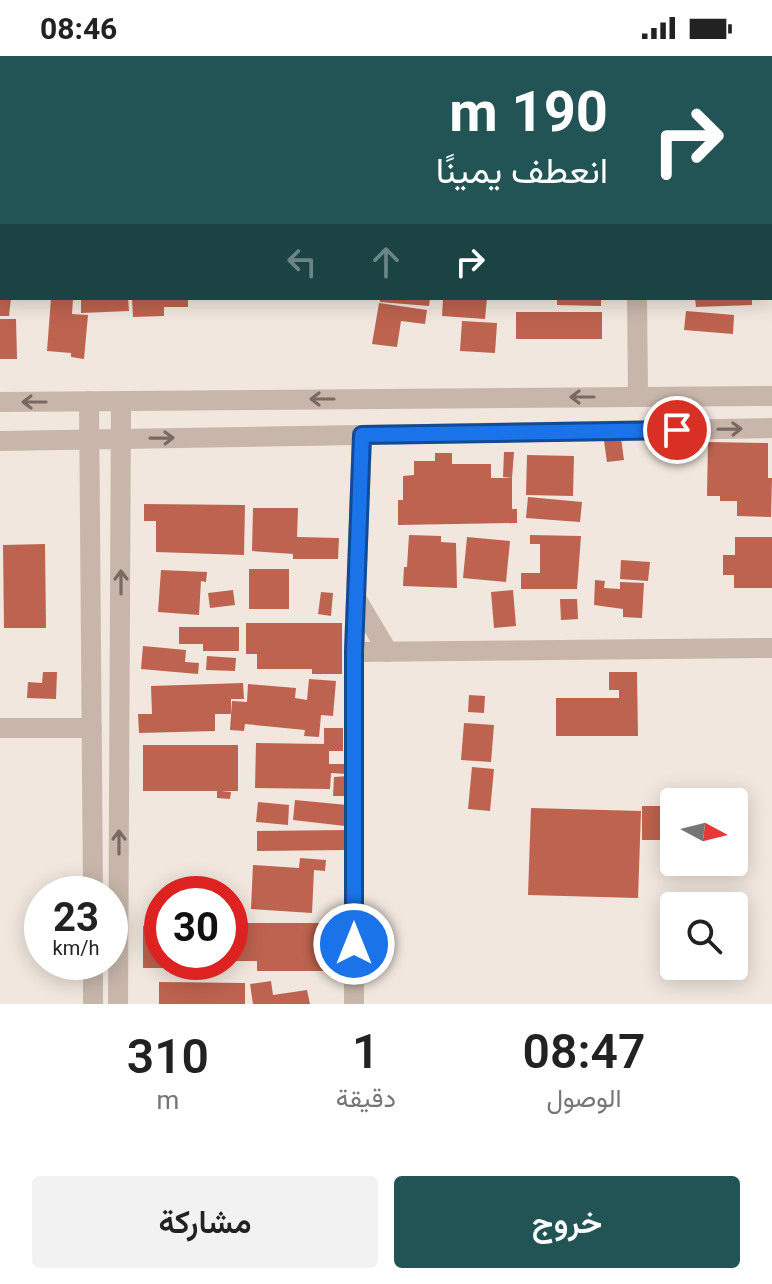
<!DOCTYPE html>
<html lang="ar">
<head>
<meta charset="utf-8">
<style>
  :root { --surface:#fff; --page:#f2f2f2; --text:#222; --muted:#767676; --accent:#225455 }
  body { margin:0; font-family:Roboto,Vazirmatn,sans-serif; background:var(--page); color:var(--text); direction:rtl; height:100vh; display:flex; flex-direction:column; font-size:30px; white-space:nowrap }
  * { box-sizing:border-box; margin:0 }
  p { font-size:26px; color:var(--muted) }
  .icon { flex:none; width:44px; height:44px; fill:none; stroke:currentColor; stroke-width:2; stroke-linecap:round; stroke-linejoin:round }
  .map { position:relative; height:948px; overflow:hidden; direction:ltr }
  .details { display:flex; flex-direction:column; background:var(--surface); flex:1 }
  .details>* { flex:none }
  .guide { position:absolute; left:0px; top:0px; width:772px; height:244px; box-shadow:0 4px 20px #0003; direction:rtl; background:#225455; color:#fff; overflow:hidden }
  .needle { width:52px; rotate:97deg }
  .controls { position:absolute; left:660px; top:732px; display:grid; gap:16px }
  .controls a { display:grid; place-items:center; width:88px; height:88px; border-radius:8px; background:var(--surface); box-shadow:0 4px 20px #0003; font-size:40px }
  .speed { position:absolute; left:24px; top:820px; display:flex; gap:16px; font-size:40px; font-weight:700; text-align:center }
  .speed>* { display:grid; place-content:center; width:104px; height:104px; border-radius:50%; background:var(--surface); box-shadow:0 4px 20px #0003; line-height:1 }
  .speed small { font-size:20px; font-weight:400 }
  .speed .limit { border:12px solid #d22; background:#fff; color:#111 }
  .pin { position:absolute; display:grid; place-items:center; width:68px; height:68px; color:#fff; margin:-34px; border:4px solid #fff; border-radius:50%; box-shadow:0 2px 8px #0007 }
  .me { position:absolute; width:88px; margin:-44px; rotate:0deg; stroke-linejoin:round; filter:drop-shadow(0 0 6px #0008) }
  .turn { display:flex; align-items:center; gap:28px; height:168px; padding:0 32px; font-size:36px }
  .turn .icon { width:104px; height:104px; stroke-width:2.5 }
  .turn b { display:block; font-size:56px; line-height:68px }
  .lanes { display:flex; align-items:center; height:76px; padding:0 32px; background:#0003; justify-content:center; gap:40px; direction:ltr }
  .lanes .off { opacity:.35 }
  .eta { display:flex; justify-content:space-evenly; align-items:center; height:136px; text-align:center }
  .eta b { font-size:48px; font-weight:600; line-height:56px }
  .action { display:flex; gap:16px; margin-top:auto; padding:16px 32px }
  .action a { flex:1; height:92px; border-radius:8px; background:var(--accent); color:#fff; font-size:32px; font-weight:600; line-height:92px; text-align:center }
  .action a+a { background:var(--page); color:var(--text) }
  .status { display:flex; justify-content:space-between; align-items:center; height:56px; padding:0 40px; background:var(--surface); direction:ltr }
  .status svg { height:22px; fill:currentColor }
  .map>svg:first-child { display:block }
</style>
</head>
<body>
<div class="status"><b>08:46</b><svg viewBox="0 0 49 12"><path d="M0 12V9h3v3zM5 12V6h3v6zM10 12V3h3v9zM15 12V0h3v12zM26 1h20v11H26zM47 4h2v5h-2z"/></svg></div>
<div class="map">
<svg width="772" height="948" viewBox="0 0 772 948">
  <rect width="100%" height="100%" fill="#f1e7de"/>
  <g fill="#bd634f">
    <path d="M0 242H11L9 260H0Z"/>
    <path d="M51 242H73L72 258 88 259 84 303 71 301V297L47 295Z"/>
    <path d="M81 242H128L129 255 81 257Z"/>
    <path d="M132 242H188V251H164V260L133 261Z"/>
    <path d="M380 242H430L429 250 380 246Z"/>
    <path d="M443 242H487L485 263 442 260Z"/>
    <path d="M557 242H601V250L557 249Z"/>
    <path d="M695 242H752V249L696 251Z"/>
    <path d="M379 247 427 254 425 268 401 265 397 291 372 288Z"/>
    <path d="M686 255 734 259 733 278 684 274Z"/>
    <rect x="516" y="256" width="86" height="27"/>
    <path d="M0 263H16L17 303H0Z"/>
    <path d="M462 265 497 267 495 297 460 295Z"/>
    <path d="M621 382 624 404 607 406 604 385Z"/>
    <path d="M708 386 768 387V422H772L771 461 737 460V445H720V440H707Z"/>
    <path d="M504 396H514L512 422 503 421Z"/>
    <path d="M435 397H452V408H491V422H512V453H517V467L398 469V444H403V420L414 419V405H435Z"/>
    <path d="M527 399 574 400 573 440 526 439Z"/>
    <path d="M528 441 582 446 580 466 526 462Z"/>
    <path d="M144 448 245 449 244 499 156 496V465H144Z"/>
    <path d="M253 452H298L297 481 339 482 338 503H293V498L252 495Z"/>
    <path d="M409 479 441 480V486L456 487 457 532 403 530 404 511H407Z"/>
    <path d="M530 479 581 480 577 533H521V517H540V488H530Z"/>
    <path d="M467 481 510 485 506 526 463 522Z"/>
    <path d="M735 481H772V532H734V519H723V499H735Z"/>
    <path d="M45 488 46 572H4L3 489Z"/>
    <path d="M621 504 650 506 648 525 620 523Z"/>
    <rect x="249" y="513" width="40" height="40"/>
    <path d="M161 514 207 516 206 526 201 525 199 559 158 556Z"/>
    <path d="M595 524 605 525 604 532 620 533V526L644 527 642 562 623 561V553L594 549Z"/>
    <path d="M233 534 235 549 210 552 208 537Z"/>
    <path d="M513 534 516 570 494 572 491 536Z"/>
    <path d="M321 536 333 537 331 560 318 558Z"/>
    <path d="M560 543H577L578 563 561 564Z"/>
    <path d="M246 567H342V618H312V613H257V598H246Z"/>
    <path d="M179 571H239V595H203V588H179Z"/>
    <path d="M143 590 186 594 185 606 199 607 198 618 141 613Z"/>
    <path d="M207 600 236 602 235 615 206 614Z"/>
    <path d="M43 616H57L56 643 27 642 28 626 42 627Z"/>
    <path d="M609 616H637L638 680H556V642H619V634H609Z"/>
    <path d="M309 623 336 625 333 660 321 659 319 681 304 680 305 674 245 668 244 675 230 674 232 645 247 646 248 628 296 632 295 642 307 644Z"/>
    <path d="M243 627 244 643H231V658H215V675L139 677 138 658H152L151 630Z"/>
    <path d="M469 639 485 640 484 657 468 656Z"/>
    <path d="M464 667 494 669 491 706 461 704Z"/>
    <path d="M324 672H343V695H329V708H347V718L331 717 330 733 255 732 256 687 324 688Z"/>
    <path d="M143 689H238V735H221L231 736 230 743 217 742V735H143Z"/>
    <path d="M472 711 494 713 490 755 468 753Z"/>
    <path d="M348 720V740H333L334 721Z"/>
    <path d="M295 744 347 749 345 770 293 764Z"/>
    <path d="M258 746 289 749 288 769 256 766Z"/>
    <rect x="642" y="750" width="25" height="34"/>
    <path d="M531 752 641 755 638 842 528 839Z"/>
    <path d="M347 774V794L257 795V775Z"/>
    <path d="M300 802 326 804 325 815 314 814 312 857 251 853 253 809 299 812Z"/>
    <path d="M230 867H340L341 915H257V905H230Z"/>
    <path d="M155 868H162V906H222V912H143V870H155Z"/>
    <path d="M271 925 273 939 307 934 310 948H253L250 928Z"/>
    <path d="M159 926 245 927V948H159Z"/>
  </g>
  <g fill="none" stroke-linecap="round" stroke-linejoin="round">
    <g stroke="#c8b6aa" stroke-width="20">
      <path d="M421 0V2"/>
      <path d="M636 0V2"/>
      <path d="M0 96H2"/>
      <path d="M637 242 638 341"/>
      <path d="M89 345 93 838"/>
      <path d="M0 346 772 340"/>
      <path d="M0 385 772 372"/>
      <path d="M356 542 388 596"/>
      <path d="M354 596 772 592"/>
      <path d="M0 672H92"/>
      <path d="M93 906V948"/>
      <path d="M118 948 121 345"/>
      <path d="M354 948V596L362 379"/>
    </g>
  </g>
  <defs><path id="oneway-shaft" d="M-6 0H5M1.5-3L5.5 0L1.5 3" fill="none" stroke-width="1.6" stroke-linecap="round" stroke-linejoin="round" transform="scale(2)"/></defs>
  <g stroke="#786a63">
    <use href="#oneway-shaft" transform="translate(582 341) rotate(180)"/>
    <use href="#oneway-shaft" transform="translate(322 343) rotate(180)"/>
    <use href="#oneway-shaft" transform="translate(34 346) rotate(180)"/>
    <use href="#oneway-shaft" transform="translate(730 373) rotate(-1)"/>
    <use href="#oneway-shaft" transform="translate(162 382) rotate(-1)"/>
    <use href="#oneway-shaft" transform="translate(121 526) rotate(-90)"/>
    <use href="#oneway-shaft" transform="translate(119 786) rotate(-90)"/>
  </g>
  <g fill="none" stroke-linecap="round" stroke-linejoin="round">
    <defs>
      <path id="route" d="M354 888V596L362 379 677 374"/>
    </defs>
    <use href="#route" stroke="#114b97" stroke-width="20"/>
    <use href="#route" stroke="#1a73e8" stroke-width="14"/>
  </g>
</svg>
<div class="controls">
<a><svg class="needle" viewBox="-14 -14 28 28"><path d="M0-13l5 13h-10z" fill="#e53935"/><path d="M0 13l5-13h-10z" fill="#767676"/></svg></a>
<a><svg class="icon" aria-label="search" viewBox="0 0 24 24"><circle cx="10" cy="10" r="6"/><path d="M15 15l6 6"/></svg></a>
</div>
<div class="speed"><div>23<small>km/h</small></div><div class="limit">30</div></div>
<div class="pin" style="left:677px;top:374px;background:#d93025"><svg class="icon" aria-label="arrive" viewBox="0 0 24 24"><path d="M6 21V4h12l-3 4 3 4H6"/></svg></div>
<svg class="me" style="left:354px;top:888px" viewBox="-20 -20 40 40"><circle r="17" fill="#1a73e8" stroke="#fff" stroke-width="3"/><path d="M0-11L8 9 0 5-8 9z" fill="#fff"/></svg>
<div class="guide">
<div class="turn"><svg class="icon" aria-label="right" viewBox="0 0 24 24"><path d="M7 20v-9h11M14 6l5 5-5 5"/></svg><div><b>190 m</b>انعطف يمينًا</div></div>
<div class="lanes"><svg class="icon off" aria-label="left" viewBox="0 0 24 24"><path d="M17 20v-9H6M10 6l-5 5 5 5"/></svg><svg class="icon off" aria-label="ahead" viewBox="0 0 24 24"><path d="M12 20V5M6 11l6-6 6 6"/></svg><svg class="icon" aria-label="right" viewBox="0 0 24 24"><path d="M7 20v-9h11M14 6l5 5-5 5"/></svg></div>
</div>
</div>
<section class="details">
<div class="eta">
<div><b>08:47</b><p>الوصول</p></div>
<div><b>1</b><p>دقيقة</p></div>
<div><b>310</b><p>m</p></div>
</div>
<div class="action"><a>خروج</a><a>مشاركة</a></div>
</section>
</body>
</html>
